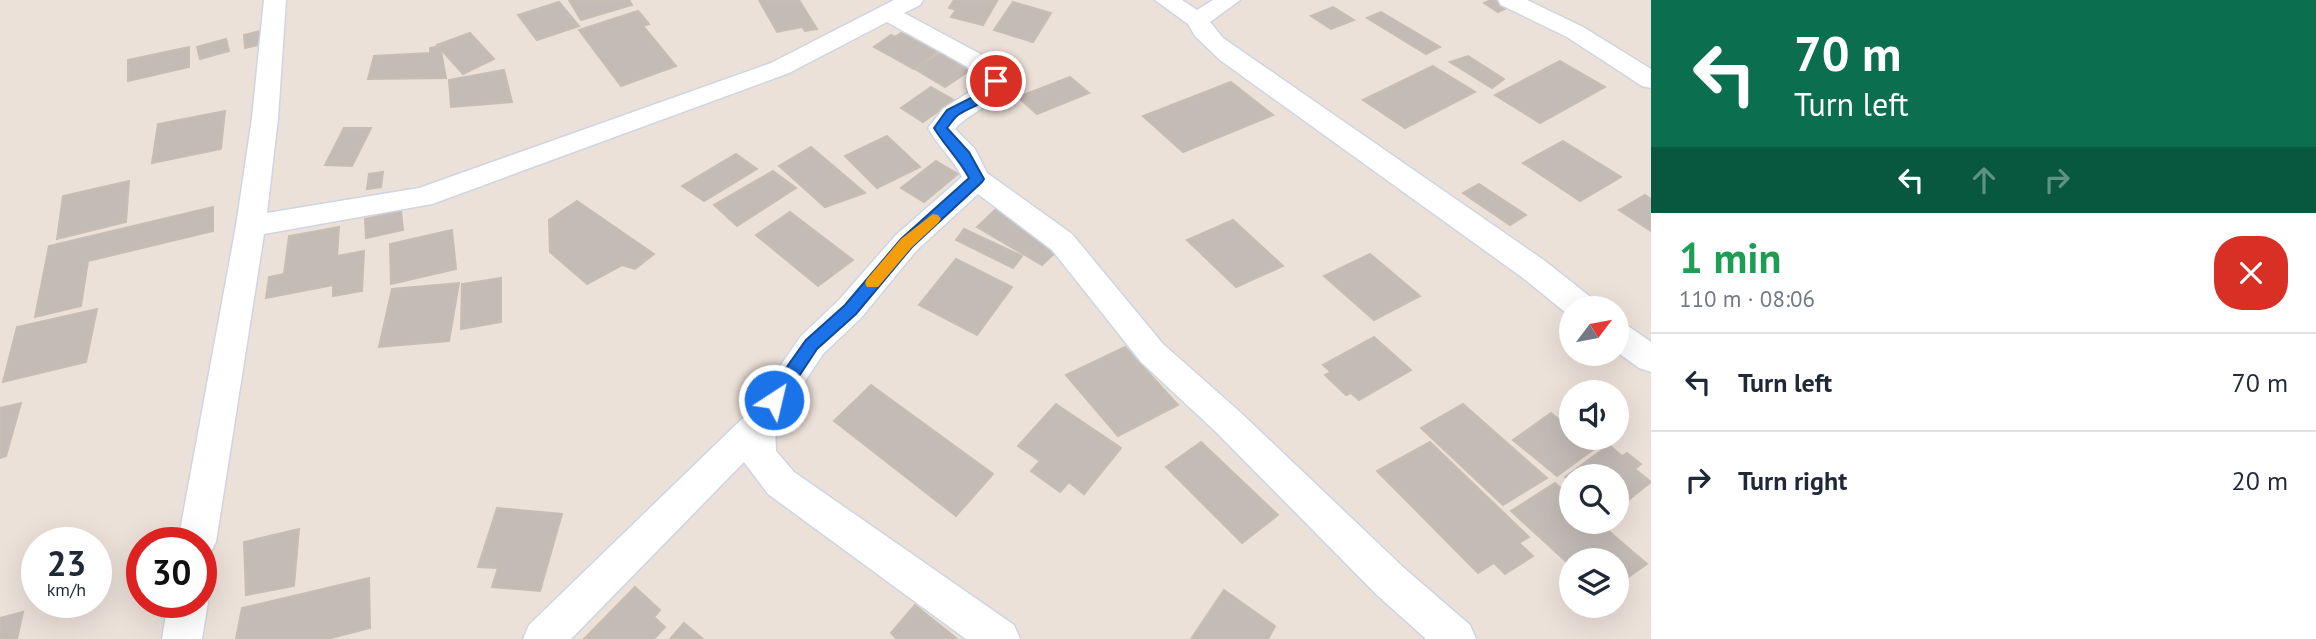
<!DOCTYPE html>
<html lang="en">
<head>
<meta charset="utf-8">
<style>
  :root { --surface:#fff; --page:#f2f2f3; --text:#1f2937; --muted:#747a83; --line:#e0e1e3 }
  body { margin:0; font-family:"PT Sans",sans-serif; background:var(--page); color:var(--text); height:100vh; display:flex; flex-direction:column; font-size:26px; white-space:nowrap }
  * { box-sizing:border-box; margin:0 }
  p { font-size:23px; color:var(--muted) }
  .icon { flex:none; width:38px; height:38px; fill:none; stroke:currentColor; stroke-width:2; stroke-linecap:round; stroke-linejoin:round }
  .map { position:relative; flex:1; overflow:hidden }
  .side { display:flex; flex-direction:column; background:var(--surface); width:665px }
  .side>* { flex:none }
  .banner { background:#0b6e4f; color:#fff; overflow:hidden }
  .needle { width:46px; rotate:58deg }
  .buttons { position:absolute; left:1559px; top:296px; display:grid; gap:14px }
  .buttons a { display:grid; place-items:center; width:70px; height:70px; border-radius:50%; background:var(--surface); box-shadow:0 7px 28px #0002; font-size:35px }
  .speed { position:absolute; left:21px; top:527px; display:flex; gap:14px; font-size:35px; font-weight:700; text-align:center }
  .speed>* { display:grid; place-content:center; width:91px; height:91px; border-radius:50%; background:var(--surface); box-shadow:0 7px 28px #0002; line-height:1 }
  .speed small { font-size:18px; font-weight:400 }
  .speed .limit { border:10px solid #d22; background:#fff; color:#111 }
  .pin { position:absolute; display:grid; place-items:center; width:60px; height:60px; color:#fff; margin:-30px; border:4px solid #fff; border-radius:50%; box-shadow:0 2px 7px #0007 }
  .me { position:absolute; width:77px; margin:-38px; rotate:35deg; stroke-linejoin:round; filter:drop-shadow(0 0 5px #0008) }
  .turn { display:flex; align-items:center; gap:24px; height:147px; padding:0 28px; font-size:32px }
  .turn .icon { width:91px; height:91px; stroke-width:2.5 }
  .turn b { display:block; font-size:49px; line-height:60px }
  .lanes { display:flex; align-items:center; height:66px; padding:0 28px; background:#0003; justify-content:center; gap:35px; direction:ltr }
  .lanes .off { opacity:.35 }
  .round { display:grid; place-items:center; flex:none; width:74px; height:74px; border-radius:28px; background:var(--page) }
  .overview { display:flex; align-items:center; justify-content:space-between; height:119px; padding:0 28px }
  h1 { font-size:42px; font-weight:700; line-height:52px; color:#1e9e55 }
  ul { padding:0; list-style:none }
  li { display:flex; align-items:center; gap:21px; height:98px; padding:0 28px; border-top:2px solid var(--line) }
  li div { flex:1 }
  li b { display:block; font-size:26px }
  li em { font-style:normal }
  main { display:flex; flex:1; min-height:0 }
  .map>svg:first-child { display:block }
</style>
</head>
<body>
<main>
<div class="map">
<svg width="1651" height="639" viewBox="0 0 1651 639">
  <rect width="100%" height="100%" fill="#ece1d9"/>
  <g fill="#c3bbb6" stroke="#c7bdb3" stroke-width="2">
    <path d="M569 0H629L632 5 581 20Z"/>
    <path d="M759 0H799L817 29 805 31 802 27 777 32Z"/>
    <path d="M954 0H992L997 1 983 25 951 17 956 10 949 8Z"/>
    <path d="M1491 0H1496L1509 7 1498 12 1484 3Z"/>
    <path d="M559 2 579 26 537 40 518 15Z"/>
    <path d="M1013 2 1051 13 1033 42 994 30Z"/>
    <path d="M1333 7 1354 20 1331 29 1311 16Z"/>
    <path d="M638 11 649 24 643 26 676 66 621 86 579 30Z"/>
    <path d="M1381 12 1440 47 1426 54 1367 18Z"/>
    <path d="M265 30 266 43 245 48 244 35Z"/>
    <path d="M470 33 494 59 463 74 437 45Z"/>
    <path d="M901 33 937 52 914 69 874 47 891 35 895 37Z"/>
    <path d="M226 39 229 51 200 59 197 47Z"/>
    <path d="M440 46 446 78 368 79 374 56 430 53V48Z"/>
    <path d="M189 47V67L128 81V60Z"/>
    <path d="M940 53 969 71 945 87 915 69Z"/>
    <path d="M1468 56 1504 79 1492 88 1450 62Z"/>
    <path d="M1560 61 1605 87 1540 123 1495 95Z"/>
    <path d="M1433 66 1475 92 1405 128 1363 100Z"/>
    <path d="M504 70 512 102 451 107 449 80Z"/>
    <path d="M1070 77 1089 93 1037 114 1018 97Z"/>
    <path d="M1231 82 1273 115 1183 152 1143 116Z"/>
    <path d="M931 87 954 100 923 122 901 108Z"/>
    <path d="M225 111 221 149 152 163 158 124Z"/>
    <path d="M344 128H371L352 166 325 165Z"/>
    <path d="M887 136 920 167 877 188 845 156Z"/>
    <path d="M1563 141 1621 177 1580 201 1523 163Z"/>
    <path d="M811 147 865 193 825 207 779 166Z"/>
    <path d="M736 154 757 169 704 201 682 186Z"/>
    <path d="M936 161 958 174 924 202 901 188Z"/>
    <path d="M773 171 796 188 737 226 714 205Z"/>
    <path d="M383 172 381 187 367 189 369 174Z"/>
    <path d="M129 181 126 222 57 239 63 196Z"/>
    <path d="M1479 184 1526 215 1510 225 1463 193Z"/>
    <path d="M1645 195 1651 199V231L1619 210Z"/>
    <path d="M577 201 654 254 635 269 622 265 587 284 550 252 549 220Z"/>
    <path d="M213 207V231L88 261 81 306 35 317 49 246Z"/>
    <path d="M996 209 1061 247 1042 265 977 227Z"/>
    <path d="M401 211 403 230 366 238 365 219Z"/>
    <path d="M790 212 853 260 818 286 756 235Z"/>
    <path d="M1233 220 1283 266 1236 287 1187 240Z"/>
    <path d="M339 227 337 256 364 251 362 291 333 296V285L266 298 269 277 284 274 289 236Z"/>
    <path d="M964 229 1022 256 1013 268 956 240Z"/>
    <path d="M452 230 456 269 391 284 390 244Z"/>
    <path d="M1370 254 1420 296 1374 320 1324 276Z"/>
    <path d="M956 259 1012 287 977 335 919 305Z"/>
    <path d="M501 278V322L461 329 462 284Z"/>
    <path d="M459 283 449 341 379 347 392 289Z"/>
    <path d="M97 309 86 362 3 382 17 327Z"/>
    <path d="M1374 337 1411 370 1359 400 1351 393 1346 395 1325 375 1331 372 1323 365Z"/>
    <path d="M1125 347 1178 405 1118 436 1066 375Z"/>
    <path d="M871 385 993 474 956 516 834 421Z"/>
    <path d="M21 403 6 456 0 458V408Z"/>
    <path d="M1056 404 1121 448 1084 494 1069 482 1060 492 1031 471 1040 461 1018 446Z"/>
    <path d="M1463 404 1547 478 1503 505 1421 428Z"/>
    <path d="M1551 413 1563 423 1567 420 1572 424V438H1579L1594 449 1557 476 1513 440Z"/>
    <path d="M1201 442 1278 515 1242 543 1166 467Z"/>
    <path d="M1430 442 1529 537 1519 543 1533 556 1505 574 1494 563 1478 573 1377 471Z"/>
    <path d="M1609 445 1622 456 1627 453 1641 464 1635 469 1651 482 1617 509V476H1572V482L1565 477Z"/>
    <path d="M1555 483 1572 498V522H1598L1647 564 1617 585V560H1572V567L1511 511Z"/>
    <path d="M497 508 562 514 540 591 492 587 498 568 478 567Z"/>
    <path d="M299 529 294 586 246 595 244 542Z"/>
    <path d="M369 578 370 628 327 639H236L242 608Z"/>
    <path d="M635 587 660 610 654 617 665 627 654 639H584Z"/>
    <path d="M1224 590 1275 626 1268 639H1191Z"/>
    <path d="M915 605 956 638 955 639H897L891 633Z"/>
    <path d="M23 612 17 639H0V618Z"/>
    <path d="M684 623 703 639H670Z"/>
  </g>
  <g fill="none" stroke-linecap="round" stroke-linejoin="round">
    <defs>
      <g id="street">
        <path d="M264 0H286L278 118 267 213 419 188 771 63 894 0H923L920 5 904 13 984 56 1009 81C1002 103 970 111 955 129L975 149 987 173 1072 234 1163 344 1240 412 1404 568 1470 625 1476 639H1426L1376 594 1216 432 1141 362 1052 250 978 194 916 251 861 318 823 354 786 410 775 427 776 451 794 472 1014 625 1020 639H966L768 494 744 462 571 639H523L529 625 746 415 801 336 839 300 896 235 962 177C953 159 938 146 928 128L943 109 983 83 966 66 887 22 789 73 432 204 264 234 216 542 210 554 201 558V542H178L236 226 252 118Z"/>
        <path d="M1155 0H1182L1197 10 1213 0H1240L1210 22 1223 38 1545 261 1593 299 1598 308H1572L1571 317 1523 278 1220 60 1195 36 1188 24Z"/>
        <path d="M1498 0H1527L1583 27 1651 69V88L1642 86 1567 37 1501 5Z"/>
        <path d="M1617 322 1628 326 1651 342V372L1639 368 1617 352Z"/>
        <path d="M201 588 208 602 202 639H162L168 602H201Z"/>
      </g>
    </defs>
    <use href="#street" stroke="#ced5e2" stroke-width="3"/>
    <use href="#street" fill="#fff" fill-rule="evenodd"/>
  </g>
  <path fill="#1a73e8" stroke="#114b97" stroke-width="2" d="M996 77 1002 81C998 101 972 105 958 115 954 118 951 123 947 128L969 152 984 179 982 182 912 247 856 314 817 349 780 405H767L765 400 767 395 806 340 845 305 901 239 969 178C959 159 945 146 934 128L947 110 971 98Z"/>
  <path fill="#f59e0b" d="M933 214 938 215 941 219 938 223 912 247 878 287H867L865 283 867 279 901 239Z"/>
</svg>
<div class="buttons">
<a><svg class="needle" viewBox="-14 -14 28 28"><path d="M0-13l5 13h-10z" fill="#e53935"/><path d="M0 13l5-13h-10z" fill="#747a83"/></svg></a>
<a><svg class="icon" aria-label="sound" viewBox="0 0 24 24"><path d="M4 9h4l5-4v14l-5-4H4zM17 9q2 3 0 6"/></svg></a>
<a><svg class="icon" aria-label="search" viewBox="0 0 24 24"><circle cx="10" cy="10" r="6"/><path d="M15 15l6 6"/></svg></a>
<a><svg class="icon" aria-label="layers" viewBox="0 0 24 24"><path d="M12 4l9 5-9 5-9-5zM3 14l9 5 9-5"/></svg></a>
</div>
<div class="speed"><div>23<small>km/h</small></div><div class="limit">30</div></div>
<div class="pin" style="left:996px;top:81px;background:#d93025"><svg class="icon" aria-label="arrive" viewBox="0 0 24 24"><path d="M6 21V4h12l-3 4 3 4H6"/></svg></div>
<svg class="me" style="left:774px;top:400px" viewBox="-20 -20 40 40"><circle r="17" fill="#1a73e8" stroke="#fff" stroke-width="3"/><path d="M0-11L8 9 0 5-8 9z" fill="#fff"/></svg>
</div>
<section class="side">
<div class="banner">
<div class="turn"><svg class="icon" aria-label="left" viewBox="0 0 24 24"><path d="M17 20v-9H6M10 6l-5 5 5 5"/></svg><div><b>70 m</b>Turn left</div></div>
<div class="lanes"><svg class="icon" aria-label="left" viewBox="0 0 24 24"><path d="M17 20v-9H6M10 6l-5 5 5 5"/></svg><svg class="icon off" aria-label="ahead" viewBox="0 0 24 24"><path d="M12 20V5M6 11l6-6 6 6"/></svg><svg class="icon off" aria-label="right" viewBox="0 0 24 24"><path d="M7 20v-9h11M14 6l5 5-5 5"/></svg></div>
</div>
<div class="overview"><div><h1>1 min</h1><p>110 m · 08:06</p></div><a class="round" style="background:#d93025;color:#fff"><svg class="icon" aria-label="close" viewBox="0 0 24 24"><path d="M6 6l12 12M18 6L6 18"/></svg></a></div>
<ul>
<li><svg class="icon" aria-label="left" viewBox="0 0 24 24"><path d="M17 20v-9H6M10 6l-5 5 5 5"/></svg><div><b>Turn left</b></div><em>70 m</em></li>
<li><svg class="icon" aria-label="right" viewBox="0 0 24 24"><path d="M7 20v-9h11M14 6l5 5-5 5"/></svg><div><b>Turn right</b></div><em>20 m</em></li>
</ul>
</section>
</main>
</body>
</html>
